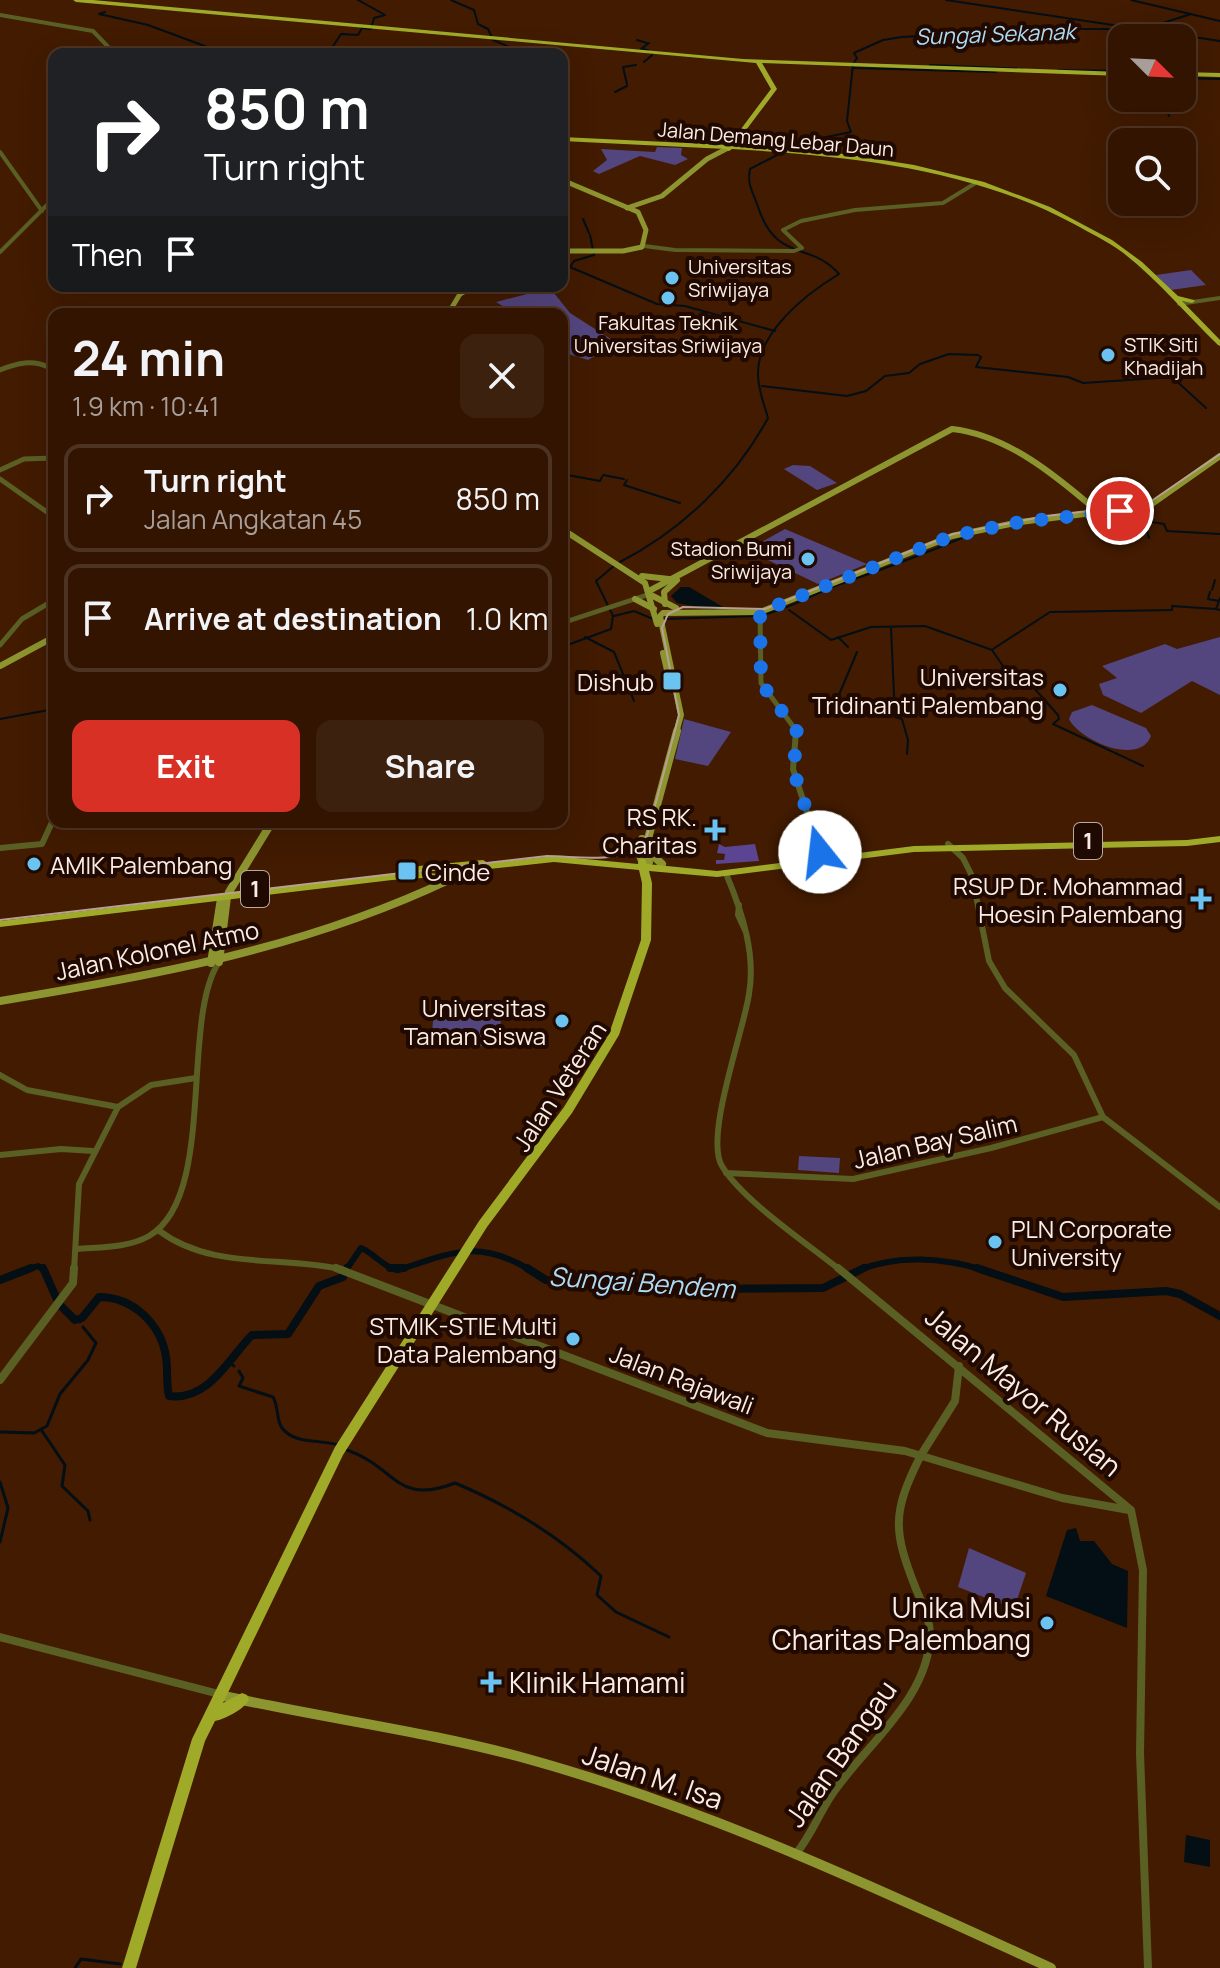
<!DOCTYPE html>
<html lang="en">
<head>
<meta charset="utf-8">
<style>
  :root { --surface:#321400; --page:#3d210f; --text:#f1f3f6; --muted:#a89e99; --line:#4d3322; --accent:#d93025 }
  body { margin:0; font-family:Manrope,sans-serif; background:var(--page); color:var(--text); height:100vh; display:flex; flex-direction:column; font-size:30px; white-space:nowrap }
  * { box-sizing:border-box; margin:0 }
  p { font-size:26px; color:var(--muted) }
  .icon { flex:none; width:44px; height:44px; fill:none; stroke:currentColor; stroke-width:2; stroke-linecap:round; stroke-linejoin:round }
  .map { position:relative; flex:1; overflow:hidden }
  .side { position:absolute; left:48px; top:308px; width:520px; height:520px; display:flex; flex-direction:column; background:var(--surface); border-radius:16px; box-shadow:0 8px 32px #0002,0 0 0 2px var(--line) }
  .side>* { flex:none }
  .banner { position:absolute; left:48px; top:48px; width:520px; height:244px; border-radius:16px; box-shadow:0 8px 32px #0002,0 0 0 2px var(--line); background:#202124; color:#fff; overflow:hidden }
  .needle { width:52px; rotate:114deg }
  .buttons { position:absolute; left:1108px; top:24px; display:grid; gap:16px }
  .buttons a { display:grid; place-items:center; width:88px; height:88px; border-radius:16px; background:var(--surface); box-shadow:0 8px 32px #0002,0 0 0 2px var(--line); font-size:40px }
  .pin { position:absolute; display:grid; place-items:center; width:68px; height:68px; color:#fff; margin:-34px; border:4px solid #fff; border-radius:50%; box-shadow:0 2px 8px #0007 }
  .me { position:absolute; width:88px; margin:-44px; rotate:344deg; stroke-linejoin:round; filter:drop-shadow(0 0 6px #0008) }
  .turn { display:flex; align-items:center; gap:28px; height:168px; padding:0 24px; font-size:36px }
  .turn .icon { width:104px; height:104px; stroke-width:2.5 }
  .turn b { display:block; font-size:56px; line-height:68px }
  .then { display:flex; align-items:center; height:76px; padding:0 24px; background:#0003; gap:16px; font-size:30px }
  .round { display:grid; place-items:center; flex:none; width:84px; height:84px; border-radius:16px; background:var(--page) }
  .head { display:flex; align-items:center; justify-content:space-between; height:136px; padding:0 24px }
  h1 { font-size:48px; font-weight:700; line-height:60px }
  .action { display:flex; gap:16px; margin-top:auto; padding:16px 24px }
  .action a { flex:1; height:92px; border-radius:16px; background:var(--accent); color:#fff; font-size:32px; font-weight:700; line-height:92px; text-align:center }
  .action a+a { background:var(--page); color:var(--text) }
  ul { padding:0; list-style:none }
  li { display:flex; align-items:center; gap:24px; height:108px; margin:0 16px 12px; padding:0 8px; border:4px solid var(--line); border-radius:16px }
  li div { flex:1 }
  li b { display:block; font-size:30px }
  li em { font-style:normal }
  .map>svg:first-child { display:block }
</style>
</head>
<body>
<div class="map">
<svg width="1220" height="1968" viewBox="0 0 1220 1968">
  <rect width="100%" height="100%" fill="#421b00"/>
  <g fill="#53457e">
    <path d="M657 147 682 148 681 155 688 159 675 165 640 156 599 174 593 171 607 160 601 149 655 152Z"/>
    <path d="M1191 270 1206 285 1171 290 1156 275Z"/>
    <path d="M550 288 570 313 617 343 588 360 562 352V314H516L496 302Z"/>
    <path d="M793 465 810 466 837 483 817 490 784 469Z"/>
    <path d="M785 529 867 564 818 584 747 550Z"/>
    <path d="M1220 637V695L1192 681 1141 713 1103 695 1099 684 1117 678 1102 666 1165 644 1177 649Z"/>
    <path d="M1092 705 1146 728 1151 736C1139 767 1079 740 1069 719L1072 712Z"/>
    <path d="M684 719 731 732 708 766 675 759Z"/>
    <path d="M434 1010H502L498 1047 431 1044Z"/>
    <path d="M799 1156 840 1158 839 1173 798 1170Z"/>
    <path d="M969 1548 1026 1573 1014 1609 958 1587Z"/>
  </g>
  <path fill="#5b4592" d="M719 844 725 847 755 844 759 861 716 864V860H724L725 854 717 853Z"/>
  <g fill="#030e15">
    <path d="M681 587H689L723 607 715 610 677 603 671 596Z"/>
    <path d="M1076 1528 1080 1541H1094L1112 1564 1128 1571 1127 1628 1046 1596 1067 1530Z"/>
    <path d="M1186 1835 1210 1840V1867L1184 1862Z"/>
  </g>
  <g fill="none" stroke-linecap="round" stroke-linejoin="round">
    <g stroke="#030e15" stroke-width="2">
      <path d="M451 0 474 10 478 24 488 29 493 40 526 54"/>
      <path d="M946 0 1220 41"/>
      <path d="M1131 0 1220 21"/>
      <path d="M105 12 99 14 148 25 210 48 245 49 238 54"/>
      <path d="M1144 29 1191 14"/>
      <path d="M637 40 647 43"/>
      <path d="M648 50 641 49 649 43"/>
      <path d="M206 54 213 48"/>
      <path d="M328 54 341 34 358 35 362 28 371 29 374 18 385 15 358 0"/>
      <path d="M644 62 652 55"/>
      <path d="M930 65 1023 69"/>
      <path d="M853 68 996 72"/>
      <path d="M1058 70 1122 71"/>
      <path d="M1182 78 1220 79"/>
      <path d="M627 84 623 67 636 65"/>
      <path d="M615 92 627 86"/>
      <path d="M1163 98 1169 116"/>
      <path d="M583 219 589 233"/>
      <path d="M590 235 594 255 574 261 570 267 657 304 685 306 775 331"/>
      <path d="M1171 376 1206 408"/>
      <path d="M762 386 847 396 866 391 885 376 909 373 920 364 949 354 978 355 981 357 976 367 1068 377 1083 383 1203 375"/>
      <path d="M562 474 600 481 602 477"/>
      <path d="M603 475 624 479"/>
      <path d="M627 480 624 485 680 503"/>
      <path d="M1101 515 1120 513 1121 517 1164 524 1167 531 1220 534"/>
      <path d="M1144 521 1149 538"/>
      <path d="M620 562C682 530 735 479 768 418 764 404 758 389 758 375 757 332 806 294 839 274 810 240 776 265 757 204 752 190 747 184 750 169L802 142 851 132 847 121 853 64 857 58 854 53 883 40 902 37 1044 29H1137"/>
      <path d="M1212 590 1215 580"/>
      <path d="M1210 592 1208 599 1219 601"/>
      <path d="M1220 598 1216 609 1220 610"/>
      <path d="M789 610 831 640 871 627 925 626 992 650 1009 675 1034 688 1058 715 1059 719 1053 724 1143 766"/>
      <path d="M763 615C795 607 814 593 843 583 884 569 924 554 964 537"/>
      <path d="M614 616 634 611 653 619"/>
      <path d="M664 619 757 616"/>
      <path d="M891 628 895 717 902 719 908 740 907 754"/>
      <path d="M585 637 614 652 634 701"/>
      <path d="M838 637 848 647"/>
      <path d="M562 647 611 629 613 616 596 581 615 565"/>
      <path d="M993 649 1050 612 1172 610V606L1216 609"/>
      <path d="M833 709 857 652"/>
      <path d="M0 719 54 709"/>
    </g>
    <g stroke="#030e15" stroke-width="3">
      <path d="M77 1319 80 1322"/>
      <path d="M231 1364 234 1366"/>
      <path d="M239 1371 243 1378 239 1386 273 1397C279 1407 276 1420 282 1428 295 1445 321 1439 338 1445"/>
      <path d="M42 1431 65 1465 62 1486 88 1511 90 1520"/>
      <path d="M0 1432 34 1433 47 1426 60 1394 88 1360 96 1343 83 1327"/>
      <path d="M347 1450C397 1467 395 1506 455 1483 510 1506 558 1535 601 1576L597 1595 616 1612 669 1637"/>
      <path d="M0 1482 8 1508 0 1542"/>
      <path d="M75 1968 81 1959 120 1964"/>
    </g>
    <g stroke="#030e15" stroke-width="6">
      <path d="M26 1270 38 1266 44 1270"/>
      <path d="M346 1270 361 1248C375 1254 381 1265 396 1270"/>
      <path d="M399 1270C452 1252 479 1239 530 1270"/>
      <path d="M860 1270C897 1254 945 1258 983 1270"/>
    </g>
    <g stroke="#030e15" stroke-width="8">
      <path d="M43 1268 59 1304 75 1320 82 1318 99 1297C133 1297 161 1324 166 1357 168 1370 166 1383 169 1396 209 1401 229 1358 252 1335L288 1334 319 1286 343 1277 347 1268"/>
      <path d="M390 1268H404"/>
      <path d="M527 1268 546 1280 682 1289 823 1288 864 1268"/>
      <path d="M977 1268 1063 1297 1166 1291 1180 1294 1220 1316"/>
      <path d="M0 1280 31 1268"/>
    </g>
    <g stroke="#5a5f24" stroke-width="4">
      <path d="M0 15 93 31 115 54"/>
      <path d="M0 152 42 211"/>
      <path d="M644 246 675 250 794 251 802 248 783 230 801 221 855 210 943 203 974 184"/>
      <path d="M0 252 54 198"/>
      <path d="M1179 304 1220 298"/>
    </g>
    <g stroke="#5a5f24" stroke-width="5">
      <path d="M0 370C17 363 33 359 50 368L54 380"/>
      <path d="M0 470 24 459 54 458"/>
      <path d="M0 479 54 517"/>
      <path d="M760 612 761 683 798 733"/>
      <path d="M562 623 650 594"/>
      <path d="M0 645 22 619 54 600"/>
    </g>
    <g stroke="#5a5f24" stroke-width="6">
      <path d="M796 731 793 769 820 852 827 857"/>
      <path d="M948 844 963 858 972 876 989 961 1005 988 1074 1055 1103 1117 1220 1207"/>
      <path d="M0 848 42 844 54 818"/>
      <path d="M727 876C742 912 756 954 749 994 744 1030 704 1137 722 1166 742 1200 808 1244 840 1270"/>
      <path d="M739 905 738 915 745 930"/>
      <path d="M0 1075 27 1090 118 1107"/>
      <path d="M0 1155 61 1149 93 1151"/>
      <path d="M726 1173 853 1179 991 1148 1103 1117"/>
      <path d="M158 1230C212 1271 282 1255 344 1270"/>
      <path d="M77 1249C100 1247 128 1248 149 1236 217 1197 180 1020 219 962"/>
      <path d="M74 1270 79 1184 118 1107 151 1085 196 1078"/>
    </g>
    <g stroke="#5a5f24" stroke-width="8">
      <path d="M336 1268 767 1433 905 1451 1062 1498 1129 1510"/>
      <path d="M838 1268 1131 1510 1143 1570 1140 1753 1148 1968"/>
      <path d="M0 1380 73 1283 74 1268"/>
      <path d="M921 1455 955 1401 959 1366"/>
      <path d="M0 1637 219 1694"/>
      <path d="M795 1855C811 1836 819 1813 833 1793 866 1745 929 1698 930 1635 930 1619 922 1603 916 1589 893 1531 892 1513 920 1457"/>
    </g>
    <g stroke="#8c952f" stroke-width="5">
      <path d="M562 180 638 212 646 230 642 247 623 251H562"/>
      <path d="M627 208 662 196 707 159 728 148"/>
      <path d="M448 314 460 294 474 286"/>
    </g>
    <g stroke="#8c952f" stroke-width="6">
      <path d="M562 529 645 583 657 624"/>
      <path d="M642 576 669 579"/>
      <path d="M649 591 952 429C1007 435 1055 475 1096 510"/>
      <path d="M651 595 676 608"/>
      <path d="M635 599 654 609"/>
      <path d="M665 604 664 592 677 580"/>
      <path d="M663 653 670 683"/>
      <path d="M0 666 54 637"/>
      <path d="M676 733 681 715 660 616 663 613 760 612 952 536 1020 522 1149 506 1220 456"/>
    </g>
    <g stroke="#8c952f" stroke-width="8">
      <path d="M642 839 639 853 642 861"/>
      <path d="M647 850 662 864"/>
      <path d="M649 862 646 846 677 731"/>
      <path d="M229 892 272 822"/>
      <path d="M219 962 227 897"/>
      <path d="M211 963 221 898"/>
      <path d="M0 1001C157 975 306 948 451 879"/>
    </g>
    <path stroke="#8c952f" stroke-width="10" d="M219 1695C321 1718 427 1731 528 1759 709 1809 880 1890 1051 1968"/>
    <g fill="#a0aa29" fill-rule="evenodd">
      <path d="M73 0H93L743 59 1122 72V76L762 63 777 89 734 146 844 154 914 165 984 182 1050 207 1112 240 1142 262 1178 296 1194 300 1195 301 1192 303 1182 301 1220 340V346L1218 345C1186 314 1157 279 1122 252 1107 241 1090 233 1074 224 969 168 849 156 732 149L729 151 726 149 562 141V137L729 145 771 89 756 63 76 2Z"/>
      <path d="M1182 72 1220 73V77L1182 76Z"/>
      <path d="M1220 836V842L1187 846 914 852 717 877 649 871 652 883 651 940 619 1035 572 1113 487 1227 343 1455 223 1703 242 1693 247 1695 249 1700C243 1710 225 1719 215 1721L205 1741 136 1968H122L192 1739 335 1447 479 1221 564 1107 609 1034 641 940 642 883 639 870 554 862 489 869 451 882 423 878 392 880 0 927V921L392 874 419 872 414 869 419 866 483 860 488 863 554 856 638 864 639 859H645L647 864 717 871 914 846 1187 840ZM476 867 451 876 423 872Z"/>
    </g>
    <path stroke="#b8a192" stroke-width="2" d="M0 920 547 856C581 856 625 867 647 836L679 715 662 628 668 614 683 607 765 609 953 534 1046 516 1147 504 1220 454"/>
  </g>
  <g fill="none" stroke-linecap="round" stroke-linejoin="round">
    <path stroke="#1a73e8" stroke-width="14" stroke-dasharray="0 25.2" d="M820 852 793 769 798 733 761 683 760 612 952 536 1020 522 1120 511"/>
  </g>
  <g fill="#6bc3f2" stroke="#1f0900" stroke-width="3">
    <circle cx="672" cy="278" r="8"/>
    <circle cx="668" cy="298" r="8"/>
    <circle cx="1108" cy="355" r="8"/>
    <circle cx="808" cy="559" r="8"/>
    <rect x="662" y="671" width="20" height="20" rx="4"/>
    <circle cx="1060" cy="690" r="8"/>
    <path d="M711 818h8v8h8v8h-8v8h-8v-8h-8v-8h8z"/>
    <circle cx="34" cy="864" r="8"/>
    <rect x="397" y="861" width="20" height="20" rx="4"/>
    <path d="M1197 887h8v8h8v8h-8v8h-8v-8h-8v-8h8z"/>
    <circle cx="562" cy="1021" r="8"/>
    <circle cx="995" cy="1242" r="8"/>
    <circle cx="573" cy="1339" r="8"/>
    <circle cx="1047" cy="1623" r="8"/>
    <path d="M487 1670h8v8h8v8h-8v8h-8v-8h-8v-8h8z"/>
  </g>
  <g text-anchor="middle" dominant-baseline="central" stroke-width="8" stroke-linejoin="round" paint-order="stroke">
    <g font-size="20" fill="#fbede5" stroke="#1f0900">
      <text transform="translate(776 139) rotate(5)">Jalan Demang Lebar Daun</text>
    </g>
    <g font-size="20" fill="#fbede5" stroke="#1f0900" text-anchor="start">
      <text x="688" y="266">Universitas<tspan x="688" dy="23">Sriwijaya</tspan></text>
      <text x="668" y="322" text-anchor="middle">Fakultas Teknik<tspan x="668" dy="23">Universitas Sriwijaya</tspan></text>
      <text x="1124" y="344">STIK Siti<tspan x="1124" dy="23">Khadijah</tspan></text>
      <text x="792" y="548" text-anchor="end">Stadion Bumi<tspan x="792" dy="23">Sriwijaya</tspan></text>
    </g>
    <g font-size="22" font-style="italic" fill="#addbf6" stroke="#1f0900">
      <text transform="translate(995 34) rotate(-2)">Sungai Sekanak</text>
    </g>
    <g fill="#1f0900" stroke="#b9a9a0" stroke-width="2">
      <rect x="1074" y="823" width="28" height="36" rx="6"/>
      <rect x="241" y="871" width="28" height="36" rx="6"/>
    </g>
    <g font-size="22" font-weight="bold" fill="#fbede5">
      <text x="1088" y="841">1</text>
      <text x="255" y="889">1</text>
    </g>
    <g font-size="24" fill="#fbede5" stroke="#1f0900" text-anchor="end">
      <text x="1044" y="676">Universitas<tspan x="1044" dy="28">Tridinanti Palembang</tspan></text>
      <text x="654" y="681">Dishub</text>
      <text x="697" y="816">RS RK.<tspan x="697" dy="28">Charitas</tspan></text>
      <text x="50" y="864" text-anchor="start">AMIK Palembang</text>
      <text x="425" y="871" text-anchor="start">Cinde</text>
      <text x="1183" y="885">RSUP Dr. Mohammad<tspan x="1183" dy="28">Hoesin Palembang</tspan></text>
      <text x="546" y="1007">Universitas<tspan x="546" dy="28">Taman Siswa</tspan></text>
      <text x="1011" y="1228" text-anchor="start">PLN Corporate<tspan x="1011" dy="28">University</tspan></text>
      <text x="557" y="1325">STMIK-STIE Multi<tspan x="557" dy="28">Data Palembang</tspan></text>
    </g>
    <g font-size="24" fill="#fbede5" stroke="#1f0900">
      <text transform="translate(157 950) rotate(-12)">Jalan Kolonel Atmo</text>
      <text transform="translate(559 1086) rotate(-57)">Jalan Veteran</text>
      <text transform="translate(935 1141) rotate(-13)">Jalan Bay Salim</text>
      <text transform="translate(682 1379) rotate(21)">Jalan Rajawali</text>
    </g>
    <g font-size="26" font-style="italic" fill="#addbf6" stroke="#1f0900">
      <text transform="translate(642 1282) rotate(4)">Sungai Bendem</text>
    </g>
    <g font-size="28" fill="#fbede5" stroke="#1f0900">
      <text transform="translate(1024 1391) rotate(40)">Jalan Mayor Ruslan</text>
      <text transform="translate(840 1753) rotate(-55)">Jalan Bangau</text>
      <text transform="translate(653 1776) rotate(19)">Jalan M. Isa</text>
    </g>
    <g font-size="28" fill="#fbede5" stroke="#1f0900" text-anchor="end">
      <text x="1031" y="1607">Unika Musi<tspan x="1031" dy="32">Charitas Palembang</tspan></text>
      <text x="509" y="1682" text-anchor="start">Klinik Hamami</text>
    </g>
  </g>
</svg>
<div class="buttons">
<a><svg class="needle" viewBox="-14 -14 28 28"><path d="M0-13l5 13h-10z" fill="#e53935"/><path d="M0 13l5-13h-10z" fill="#a89e99"/></svg></a>
<a><svg class="icon" aria-label="search" viewBox="0 0 24 24"><circle cx="10" cy="10" r="6"/><path d="M15 15l6 6"/></svg></a>
</div>
<div class="pin" style="left:1120px;top:511px;background:#d93025"><svg class="icon" aria-label="arrive" viewBox="0 0 24 24"><path d="M6 21V4h12l-3 4 3 4H6"/></svg></div>
<svg class="me" style="left:820px;top:852px" viewBox="-20 -20 40 40"><circle r="19" fill="#fff"/><path d="M0-13L10 11 0 6-10 11z" fill="#1a73e8"/></svg>
<div class="banner">
<div class="turn"><svg class="icon" aria-label="right" viewBox="0 0 24 24"><path d="M7 20v-9h11M14 6l5 5-5 5"/></svg><div><b>850 m</b>Turn right</div></div>
<div class="then">Then<svg class="icon" aria-label="arrive" viewBox="0 0 24 24"><path d="M6 21V4h12l-3 4 3 4H6"/></svg></div>
</div>
<section class="side">
<div class="head"><div><h1>24 min</h1><p>1.9 km · 10:41</p></div><a class="round"><svg class="icon" aria-label="close" viewBox="0 0 24 24"><path d="M6 6l12 12M18 6L6 18"/></svg></a></div>
<ul>
<li><svg class="icon" aria-label="right" viewBox="0 0 24 24"><path d="M7 20v-9h11M14 6l5 5-5 5"/></svg><div><b>Turn right</b><p>Jalan Angkatan 45</p></div><em>850 m</em></li>
<li><svg class="icon" aria-label="arrive" viewBox="0 0 24 24"><path d="M6 21V4h12l-3 4 3 4H6"/></svg><div><b>Arrive at destination</b></div><em>1.0 km</em></li>
</ul>
<div class="action"><a>Exit</a><a>Share</a></div>
</section>
</div>
</body>
</html>
